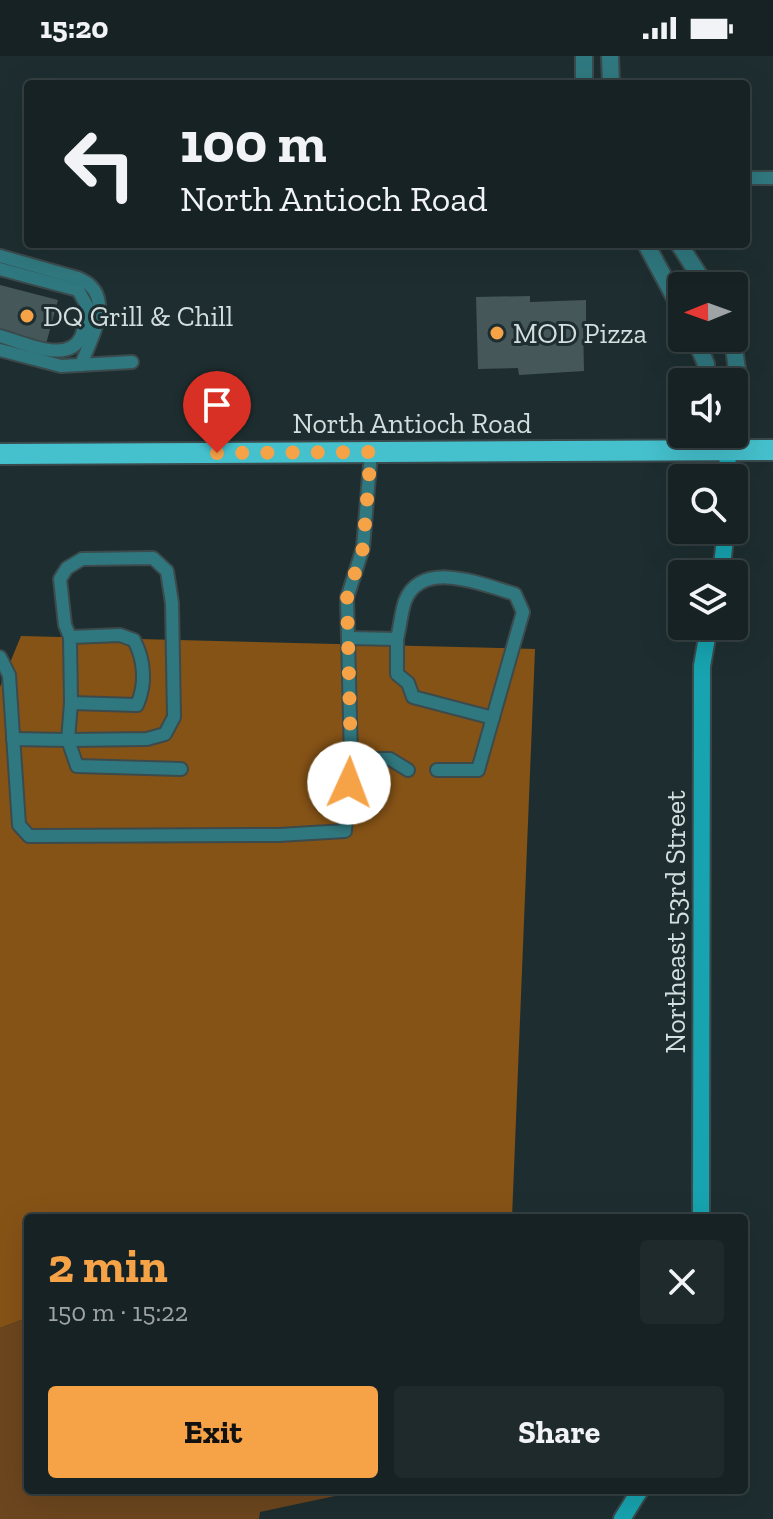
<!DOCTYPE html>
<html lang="en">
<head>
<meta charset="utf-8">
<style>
  :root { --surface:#162224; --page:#1f2a2c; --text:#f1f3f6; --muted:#9ea4a6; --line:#353f41; --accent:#f6a247 }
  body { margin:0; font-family:"Zilla Slab",serif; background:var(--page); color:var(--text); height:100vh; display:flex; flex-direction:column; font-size:30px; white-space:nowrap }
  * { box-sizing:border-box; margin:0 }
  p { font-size:26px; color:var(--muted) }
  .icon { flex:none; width:44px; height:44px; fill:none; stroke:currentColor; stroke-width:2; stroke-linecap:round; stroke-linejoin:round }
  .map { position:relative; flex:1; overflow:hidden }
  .drawer { position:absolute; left:24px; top:1158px; width:724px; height:280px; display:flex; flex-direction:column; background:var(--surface); border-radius:8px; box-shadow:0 8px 32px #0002,0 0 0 2px var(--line) }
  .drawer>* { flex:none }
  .banner { position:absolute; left:24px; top:24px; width:726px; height:168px; border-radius:8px; box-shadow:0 8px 32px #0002,0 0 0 2px var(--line); background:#162224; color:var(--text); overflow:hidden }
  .needle { width:52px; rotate:269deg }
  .fabs { position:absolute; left:668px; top:216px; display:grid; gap:16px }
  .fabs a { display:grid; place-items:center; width:80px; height:80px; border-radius:8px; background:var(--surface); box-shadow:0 8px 32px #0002,0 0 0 2px var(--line); font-size:40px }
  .pin { position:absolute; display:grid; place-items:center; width:68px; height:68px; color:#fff; margin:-82px -34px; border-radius:50% 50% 50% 0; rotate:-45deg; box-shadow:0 0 8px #0007 }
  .pin .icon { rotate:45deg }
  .me { position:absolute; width:88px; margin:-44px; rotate:2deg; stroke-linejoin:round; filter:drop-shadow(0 0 6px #0008) }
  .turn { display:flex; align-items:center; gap:28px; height:168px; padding:0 24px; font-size:36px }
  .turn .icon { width:104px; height:104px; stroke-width:2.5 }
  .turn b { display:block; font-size:56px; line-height:68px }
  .round { display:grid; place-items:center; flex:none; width:84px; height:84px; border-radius:8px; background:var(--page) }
  .overview { display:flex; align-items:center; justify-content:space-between; height:136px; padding:0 24px }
  h1 { font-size:48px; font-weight:700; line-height:60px; color:var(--accent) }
  .action { display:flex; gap:16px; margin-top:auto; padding:16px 24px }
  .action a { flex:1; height:92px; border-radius:8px; background:var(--accent); color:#111; font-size:32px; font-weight:700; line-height:92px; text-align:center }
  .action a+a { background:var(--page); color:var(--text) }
  .status { display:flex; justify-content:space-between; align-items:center; height:56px; padding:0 40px; background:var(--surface); direction:ltr }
  .status svg { height:22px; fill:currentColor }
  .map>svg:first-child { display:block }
</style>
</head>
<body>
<div class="status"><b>15:20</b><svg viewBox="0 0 49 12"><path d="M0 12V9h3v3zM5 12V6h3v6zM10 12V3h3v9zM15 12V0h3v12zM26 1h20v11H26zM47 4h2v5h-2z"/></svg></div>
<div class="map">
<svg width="773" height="1463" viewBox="0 0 773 1463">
  <rect width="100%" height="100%" fill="#1e2e30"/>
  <path fill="#6c461e" d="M21 1264 28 1265V1434H363L260 1456 259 1463H0V1272Z"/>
  <path fill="#865316" d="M21 580 535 593 512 1162H28V1265L21 1264 0 1272V631Z"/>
  <g fill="#455759">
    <path d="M0 229 58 244 46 288 0 276Z"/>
    <path d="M530 240V246L586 244V267H583L584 315 519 319 518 312 478 313 476 241Z"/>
  </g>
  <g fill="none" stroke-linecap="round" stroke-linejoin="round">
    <defs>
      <g id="lane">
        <path d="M746 122H773"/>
        <path d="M0 200 78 222C117 238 92 280 81 309"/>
        <path d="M0 213 78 234 87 250C85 260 85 272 81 281 68 309 22 286 0 280"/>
        <path d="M0 294 61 310 132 306"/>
        <path d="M70 581 65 569 60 523 67 512 82 503 153 502 167 515 172 547 174 661 165 678 147 683 68 684 71 647 70 581 120 579 134 584C145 605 146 629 137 649L71 647"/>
        <path d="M348 582 397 583C400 571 401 557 405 545 422 502 484 529 515 538L523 556 478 714H437"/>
        <path d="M397 583V618L408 627 413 641 493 662"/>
        <path d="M0 601 9 619 19 769 29 780 279 779 345 775 351 703 347 542 363 492 371 396"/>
        <path d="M13 683 68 684 77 710 181 713"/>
        <path d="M351 703H390L408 714"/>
      </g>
      <g id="street">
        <path d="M584 0V28"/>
        <path d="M610 0 611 28"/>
        <path d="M646 188 682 255"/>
        <path d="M679 188 706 230"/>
        <path d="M695 282 706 308 707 326"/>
        <path d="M732 282C737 308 744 352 734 377"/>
        <path d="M715 378 728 393 730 387"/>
      </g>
      <g id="secondary">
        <path d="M727 422 728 393"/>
        <path d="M721 518 726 474"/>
        <path d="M701 1162 702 610 709 570"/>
        <path d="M622 1463 640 1434"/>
      </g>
      <path id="primary" d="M0 398 773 394"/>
    </defs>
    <use href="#lane" stroke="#3b4a4c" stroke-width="16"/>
    <use href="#street" stroke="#3b4a4c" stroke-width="20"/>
    <use href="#secondary" stroke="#3b4a4c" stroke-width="20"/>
    <use href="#primary" stroke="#3b4a4c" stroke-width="24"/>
    <use href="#lane" stroke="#30787f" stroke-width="12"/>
    <use href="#street" stroke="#30787f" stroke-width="16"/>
    <use href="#secondary" stroke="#17a4b0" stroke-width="16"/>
    <use href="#primary" stroke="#45c1cd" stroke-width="20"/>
  </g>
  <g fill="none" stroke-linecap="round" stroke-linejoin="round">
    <path stroke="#f6a247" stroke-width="14" stroke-dasharray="0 25.2" d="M217 397 371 396 363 492 347 542 351 703 349 727"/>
  </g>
  <g fill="#f6a247" stroke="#1e2e30" stroke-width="3">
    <circle cx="27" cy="260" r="8"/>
    <circle cx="497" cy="277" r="8"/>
  </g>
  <g text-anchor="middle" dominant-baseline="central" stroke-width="6" stroke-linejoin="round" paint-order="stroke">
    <g font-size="28" fill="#d3dedf" stroke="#1e2e30" text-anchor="start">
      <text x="43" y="260">DQ Grill &amp; Chill</text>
      <text x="513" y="277">MOD Pizza</text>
    </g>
    <g font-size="28" fill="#d3dedf" stroke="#1e2e30">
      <text x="412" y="367">North Antioch Road</text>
      <text transform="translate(675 866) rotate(-90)">Northeast 53rd Street</text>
    </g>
  </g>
</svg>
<div class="fabs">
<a><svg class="needle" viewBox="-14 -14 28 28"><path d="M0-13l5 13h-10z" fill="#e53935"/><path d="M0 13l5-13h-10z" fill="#9ea4a6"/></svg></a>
<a><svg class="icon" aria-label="sound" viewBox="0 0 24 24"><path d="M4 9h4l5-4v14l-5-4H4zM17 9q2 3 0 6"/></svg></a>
<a><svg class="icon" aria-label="search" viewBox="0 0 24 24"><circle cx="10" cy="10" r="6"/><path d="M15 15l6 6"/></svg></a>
<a><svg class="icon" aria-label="layers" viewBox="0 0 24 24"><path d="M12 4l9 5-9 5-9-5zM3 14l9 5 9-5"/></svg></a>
</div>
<div class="pin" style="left:217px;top:397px;background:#d93025"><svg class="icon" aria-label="arrive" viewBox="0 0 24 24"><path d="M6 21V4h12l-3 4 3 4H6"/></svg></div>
<svg class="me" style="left:349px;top:727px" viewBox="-20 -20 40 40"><circle r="19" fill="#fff"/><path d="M0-13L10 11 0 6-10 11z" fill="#f6a247"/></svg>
<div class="banner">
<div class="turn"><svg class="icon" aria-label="left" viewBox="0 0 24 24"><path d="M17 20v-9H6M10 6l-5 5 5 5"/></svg><div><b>100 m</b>North Antioch Road</div></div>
</div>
<section class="drawer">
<div class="overview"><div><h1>2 min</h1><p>150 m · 15:22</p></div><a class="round"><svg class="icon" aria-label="close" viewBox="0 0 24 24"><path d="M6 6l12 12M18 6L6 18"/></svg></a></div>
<div class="action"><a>Exit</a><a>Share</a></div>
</section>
</div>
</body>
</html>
